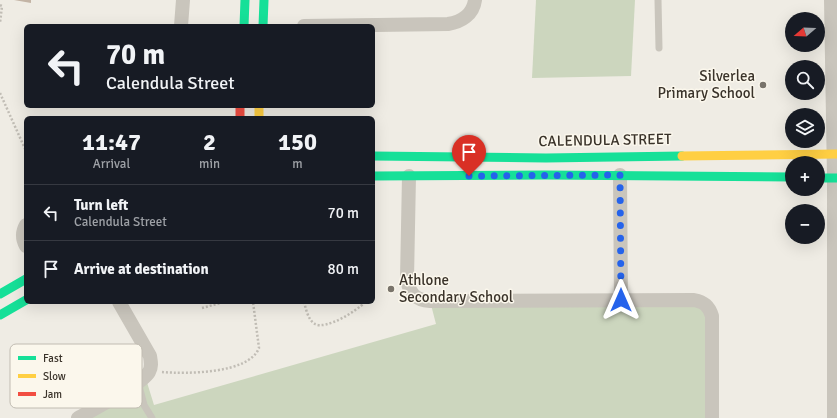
<!DOCTYPE html>
<html lang="en">
<head>
<meta charset="utf-8">
<style>
  :root { --surface:#171b24; --page:#20242c; --text:#f1f3f6; --muted:#9ea1a6; --line:#363941 }
  body { margin:0; font-family:Signika,sans-serif; background:var(--page); color:var(--text); height:100vh; display:flex; flex-direction:column; font-size:15px; white-space:nowrap }
  * { box-sizing:border-box; margin:0 }
  p { font-size:13px; color:var(--muted) }
  .icon { flex:none; width:22px; height:22px; fill:none; stroke:currentColor; stroke-width:2; stroke-linecap:round; stroke-linejoin:round }
  .map { position:relative; flex:1; overflow:hidden }
  .side { position:absolute; left:24px; top:116px; width:351px; height:188px; display:flex; flex-direction:column; background:var(--surface); border-radius:6px; box-shadow:0 4px 16px #0002 }
  .side>* { flex:none }
  .banner { position:absolute; left:24px; top:24px; width:351px; height:84px; border-radius:6px; box-shadow:0 4px 16px #0002; background:#171b24; color:var(--text); overflow:hidden }
  .needle { width:26px; rotate:251deg }
  .tools { position:absolute; left:785px; top:12px; display:grid; gap:8px }
  .tools a { display:grid; place-items:center; width:40px; height:40px; border-radius:50%; background:var(--surface); box-shadow:0 4px 16px #0002; font-size:20px }
  .pin { position:absolute; display:grid; place-items:center; width:34px; height:34px; color:#fff; margin:-41px -17px; border-radius:50% 50% 50% 0; rotate:-45deg; box-shadow:0 0 4px #0007 }
  .pin .icon { rotate:45deg }
  .me { position:absolute; width:44px; margin:-22px; rotate:0deg; stroke-linejoin:round; filter:drop-shadow(0 0 3px #0008) }
  .turn { display:flex; align-items:center; gap:14px; height:84px; padding:0 16px; font-size:18px }
  .turn .icon { width:52px; height:52px; stroke-width:2.5 }
  .turn b { display:block; font-size:28px; line-height:34px }
  .eta { display:flex; justify-content:space-evenly; align-items:center; height:68px; text-align:center }
  .eta b { font-size:24px; font-weight:700; line-height:28px }
  ul { padding:0; list-style:none }
  li { display:flex; align-items:center; gap:12px; height:56px; padding:0 16px; border-top:1px solid var(--line) }
  li div { flex:1 }
  li b { display:block; font-size:15px }
  li em { font-style:normal }
  .map>svg:first-child { display:block }
</style>
</head>
<body>
<div class="map">
<svg width="837" height="418" viewBox="0 0 837 418">
  <rect width="100%" height="100%" fill="#efece4"/>
  <g fill="#ccd6be">
    <path d="M536 0H635L631 76 532 78Z"/>
    <path d="M430 301 705 304 712 418H78L145 376 154 405 436 324Z"/>
  </g>
  <path fill="#c3b4a5" d="M14 0H31V3Z"/>
  <g fill="none" stroke-linecap="round" stroke-linejoin="round">
    <g stroke="#c1bdb5" stroke-width="2.5" stroke-dasharray="2 2" stroke-linecap="butt">
      <path d="M0 5 2 6 0 23"/>
      <path d="M0 93 26 151"/>
      <path d="M304 302C306 309 308 320 315 324 326 330 357 311 365 302"/>
      <path d="M202 308 224 302"/>
      <path d="M162 372C186 374 249 374 259 348L253 302"/>
    </g>
    <g stroke="#c9c5bc" stroke-width="7">
      <path d="M658 0 659 48"/>
      <path d="M138 382 144 405 152 418"/>
    </g>
    <g stroke="#c9c5bc" stroke-width="14">
      <path d="M831 0 834 178V418"/>
      <path d="M181 26 183 0"/>
      <path d="M304 26 448 24C461 22 473 15 475 0"/>
      <path d="M620 175 621 301"/>
      <path d="M409 176 407 279C409 294 416 300 430 301L694 300C704 302 709 306 712 316V418"/>
      <path d="M26 225C22 232 22 239 26 246"/>
      <path d="M78 418C94 409 141 385 149 372 152 367 151 362 150 356L119 302"/>
    </g>
    <g stroke="#16e098" stroke-width="9">
      <path d="M244 26 245 0"/>
      <path d="M263 26 264 0"/>
      <path d="M373 156 546 158 682 156"/>
      <path d="M373 176 545 175 792 177"/>
      <path d="M818 178H837"/>
      <path d="M0 294 26 279"/>
      <path d="M0 315 26 300"/>
    </g>
    <g stroke="#ffcf43" stroke-width="9">
      <path d="M259 106V118"/>
      <path d="M682 156 837 154"/>
    </g>
    <path stroke="#f24e42" stroke-width="9" d="M240 106V118"/>
  </g>
  <g fill="none" stroke-linecap="round" stroke-linejoin="round">
    <path stroke="#2563eb" stroke-width="7" stroke-dasharray="0 12.6" d="M469 176 620 175 621 300"/>
  </g>
  <g fill="#79746b" stroke="#fbf7ec" stroke-width="1.5">
    <circle cx="763" cy="85" r="4"/>
    <circle cx="391" cy="289" r="4"/>
  </g>
  <g text-anchor="middle" dominant-baseline="central" stroke-width="3" stroke-linejoin="round" paint-order="stroke">
    <g font-size="15" fill="#3a332a" stroke="#fbf7ec" text-anchor="end">
      <text x="755" y="76">Silverlea<tspan x="755" dy="17">Primary School</tspan></text>
      <text x="399" y="280" text-anchor="start">Athlone<tspan x="399" dy="17">Secondary School</tspan></text>
    </g>
    <g font-size="15" fill="#3a332a" stroke="#fbf7ec">
      <text transform="translate(605 140) rotate(-1)">CALENDULA STREET</text>
    </g>
  </g>
  <rect x="10" y="344" width="132" height="64" rx="6" fill="#fbf7ec" stroke="#c1bcb2" stroke-width="1"/>
  <rect x="18" y="356" width="18" height="4" fill="#16e098"/>
  <rect x="18" y="374" width="18" height="4" fill="#ffcf43"/>
  <rect x="18" y="392" width="18" height="4" fill="#f24e42"/>
  <g font-size="11" fill="#3a332a">
    <text x="43" y="362">Fast</text>
    <text x="43" y="380">Slow</text>
    <text x="43" y="398">Jam</text>
  </g>
</svg>
<div class="tools">
<a><svg class="needle" viewBox="-14 -14 28 28"><path d="M0-13l5 13h-10z" fill="#e53935"/><path d="M0 13l5-13h-10z" fill="#9ea1a6"/></svg></a>
<a><svg class="icon" aria-label="search" viewBox="0 0 24 24"><circle cx="10" cy="10" r="6"/><path d="M15 15l6 6"/></svg></a>
<a><svg class="icon" aria-label="layers" viewBox="0 0 24 24"><path d="M12 4l9 5-9 5-9-5zM3 14l9 5 9-5"/></svg></a>
<a>+</a>
<a>−</a>
</div>
<div class="pin" style="left:469px;top:176px;background:#d93025"><svg class="icon" aria-label="arrive" viewBox="0 0 24 24"><path d="M6 21V4h12l-3 4 3 4H6"/></svg></div>
<svg class="me" style="left:621px;top:300px" viewBox="-20 -20 40 40"><path d="M0-17L14 15 0 8-14 15z" fill="#2563eb" stroke="#fff" stroke-width="4"/></svg>
<div class="banner">
<div class="turn"><svg class="icon" aria-label="left" viewBox="0 0 24 24"><path d="M17 20v-9H6M10 6l-5 5 5 5"/></svg><div><b>70 m</b>Calendula Street</div></div>
</div>
<section class="side">
<div class="eta">
<div><b>11:47</b><p>Arrival</p></div>
<div><b>2</b><p>min</p></div>
<div><b>150</b><p>m</p></div>
</div>
<ul>
<li><svg class="icon" aria-label="left" viewBox="0 0 24 24"><path d="M17 20v-9H6M10 6l-5 5 5 5"/></svg><div><b>Turn left</b><p>Calendula Street</p></div><em>70 m</em></li>
<li><svg class="icon" aria-label="arrive" viewBox="0 0 24 24"><path d="M6 21V4h12l-3 4 3 4H6"/></svg><div><b>Arrive at destination</b></div><em>80 m</em></li>
</ul>
</section>
</div>
</body>
</html>
